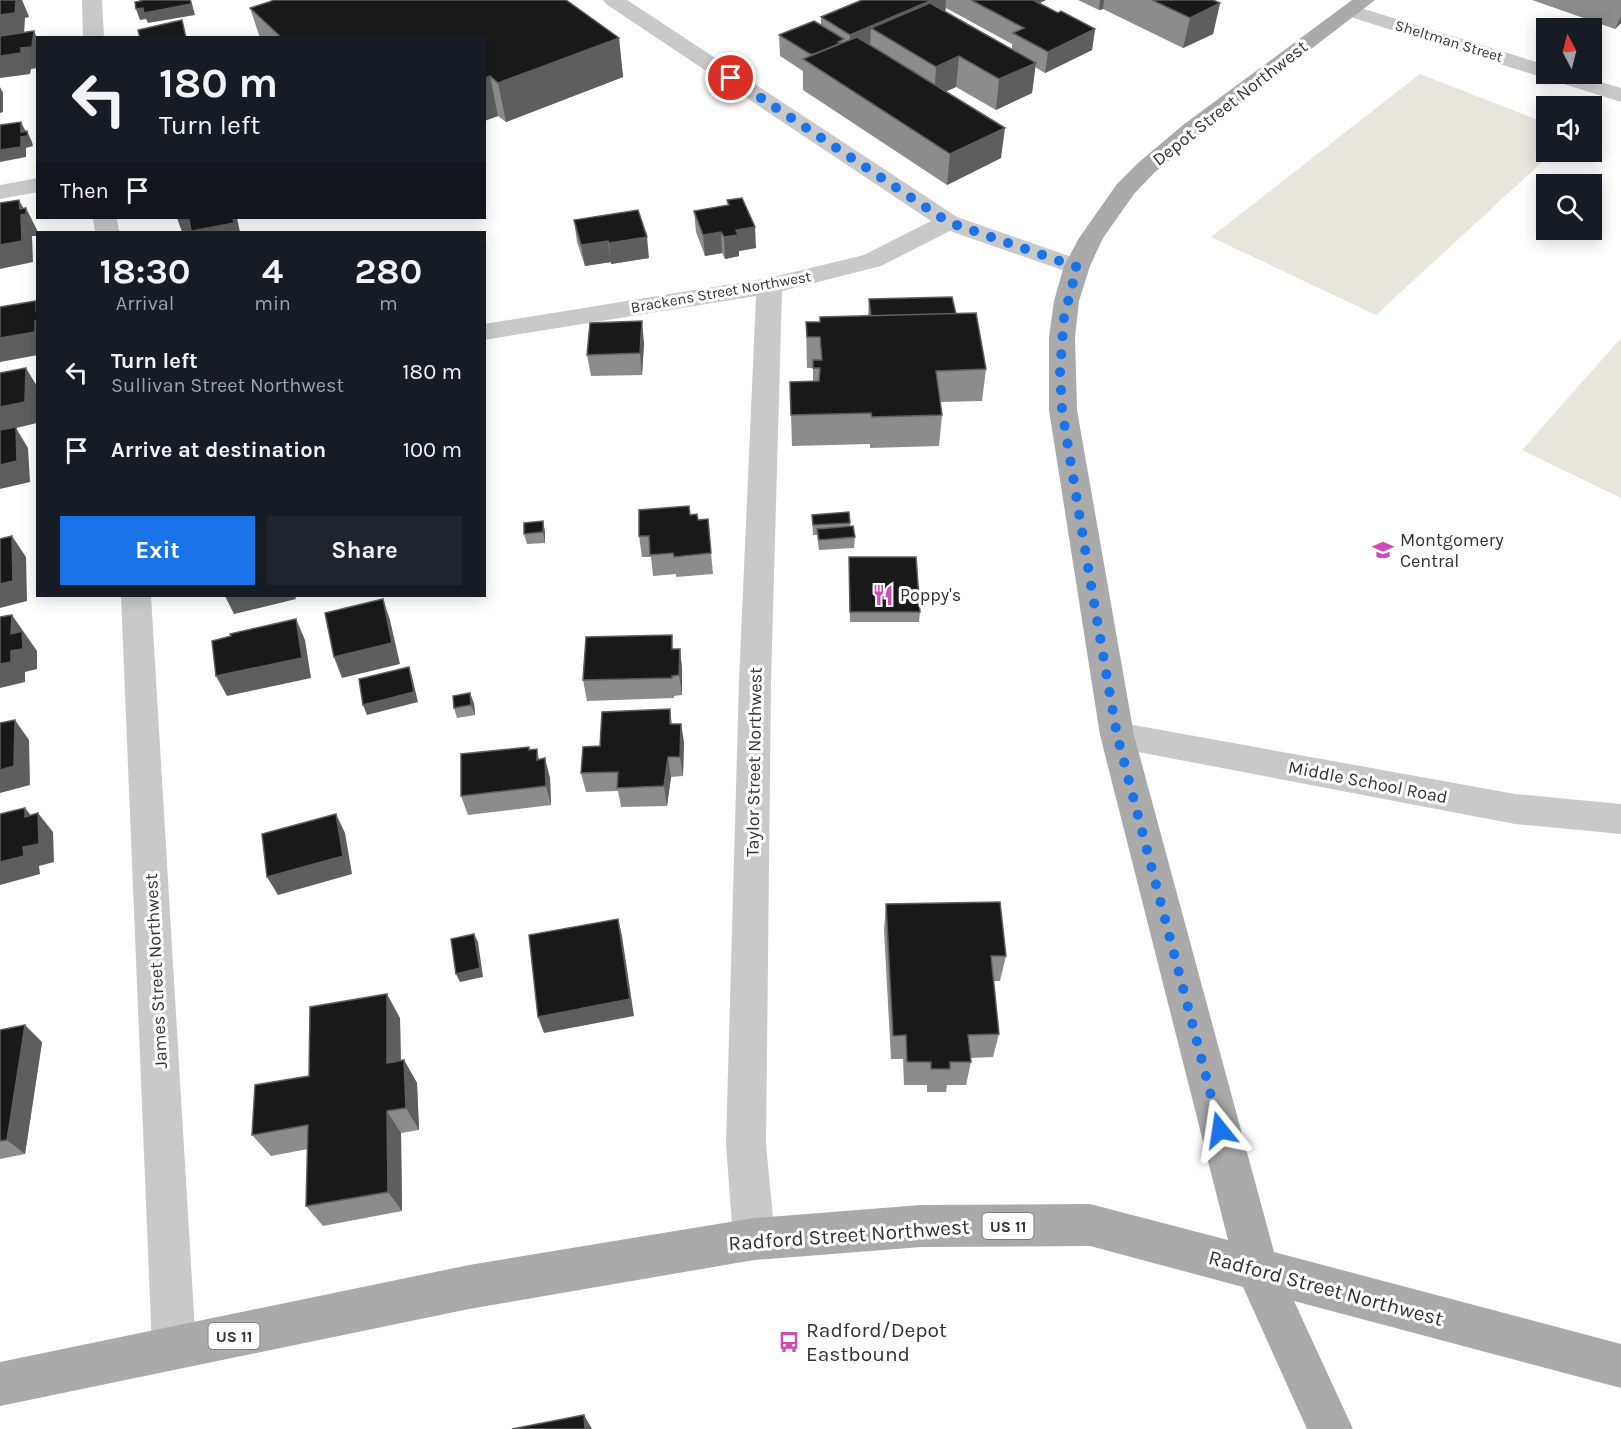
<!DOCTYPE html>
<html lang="en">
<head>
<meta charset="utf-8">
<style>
  :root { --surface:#171b24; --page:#20242c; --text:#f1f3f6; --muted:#9ea1a6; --accent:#1a73e8 }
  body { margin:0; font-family:Karla,sans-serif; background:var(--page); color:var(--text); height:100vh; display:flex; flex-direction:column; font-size:22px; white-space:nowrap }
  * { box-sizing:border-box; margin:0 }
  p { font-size:20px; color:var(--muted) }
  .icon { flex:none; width:33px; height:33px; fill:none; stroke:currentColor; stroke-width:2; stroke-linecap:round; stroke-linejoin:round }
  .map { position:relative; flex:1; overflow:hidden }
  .side { position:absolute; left:36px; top:231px; width:450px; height:366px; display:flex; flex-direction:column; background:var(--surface); border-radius:0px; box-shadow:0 3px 15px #0003 }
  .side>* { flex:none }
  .top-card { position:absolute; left:36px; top:36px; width:450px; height:183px; border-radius:0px; box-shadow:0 3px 15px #0003; background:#171b24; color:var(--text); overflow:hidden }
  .needle { width:39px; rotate:353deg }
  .tools { position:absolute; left:1536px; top:18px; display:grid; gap:12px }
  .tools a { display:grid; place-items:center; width:66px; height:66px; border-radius:0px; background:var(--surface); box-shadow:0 3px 15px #0003; font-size:30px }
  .pin { position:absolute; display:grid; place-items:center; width:51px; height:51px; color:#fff; margin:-26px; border:3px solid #fff; border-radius:50%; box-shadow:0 2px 6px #0007 }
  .me { position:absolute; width:66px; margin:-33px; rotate:345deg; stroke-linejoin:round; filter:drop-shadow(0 0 4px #0008) }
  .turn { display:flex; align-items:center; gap:21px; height:126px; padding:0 24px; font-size:27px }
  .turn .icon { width:78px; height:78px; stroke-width:2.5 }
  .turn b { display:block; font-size:42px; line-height:51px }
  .then { display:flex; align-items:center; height:57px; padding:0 24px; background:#0003; gap:12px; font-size:22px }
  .eta { display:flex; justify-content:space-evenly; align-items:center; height:102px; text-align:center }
  .eta b { font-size:36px; font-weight:700; line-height:42px }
  .button { display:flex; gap:12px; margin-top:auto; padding:12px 24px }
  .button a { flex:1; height:69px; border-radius:0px; background:var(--accent); color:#fff; font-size:24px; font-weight:700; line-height:69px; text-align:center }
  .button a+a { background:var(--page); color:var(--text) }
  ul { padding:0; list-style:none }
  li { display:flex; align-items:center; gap:18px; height:78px; padding:0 24px }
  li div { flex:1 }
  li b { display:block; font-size:22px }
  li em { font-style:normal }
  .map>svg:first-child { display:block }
</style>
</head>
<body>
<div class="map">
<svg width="1621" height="1429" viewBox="0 0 1621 1429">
  <rect width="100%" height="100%" fill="#fff"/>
  <g fill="#e7e5dc">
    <path d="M1420 74 1546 123V152H1553L1376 315 1211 237Z"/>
    <path d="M1621 338V498L1522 450Z"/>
  </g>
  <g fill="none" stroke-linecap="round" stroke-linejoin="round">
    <g fill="#c9c9c9" fill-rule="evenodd">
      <path d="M82 0H102L104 38H83Z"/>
      <path d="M603 0H627L957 217 1086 262 1090 267 1086 272 1077 275 1068 272 950 231 881 266 782 291 771 681 766 1144 775 1239 769 1254 754 1260 739 1254 733 1239 726 1144 739 681 756 296 484 340V324L769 278 864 255 931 221 606 4Z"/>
      <path d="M1351 5 1546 65V74H1573L1621 88V102L1344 15 1341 11 1344 7Z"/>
      <path d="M38 178V192L0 199V185Z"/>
      <path d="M93 218H117L119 232H95Z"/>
      <path d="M121 596H151L196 1348 190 1364 174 1370 158 1364 152 1348Z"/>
      <path d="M1117 722 1515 794 1621 804V834L1515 824 1117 748 1105 745 1100 735 1105 725Z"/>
    </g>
    <path fill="#aaa" fill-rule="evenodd" d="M1352 0H1375L1199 135 1154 173 1134 194 1103 238 1090 266 1079 301 1075 337 1077 410 1134 735 1274 1252 1621 1344V1388L1294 1301 1353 1429H1307L1243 1287 1090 1246 921 1247 754 1260 469 1309 0 1406V1362L469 1265 754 1218 921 1205 1090 1204 1228 1240 1100 735 1049 410V337L1054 301 1064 266 1079 238 1117 184 1138 163 1183 125Z"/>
  </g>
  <g fill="#8c8c8c" fill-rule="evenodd">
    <path d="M272 0H566L619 38 623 77 506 122 498 116 484 121V38H260L250 8 272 1Z"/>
    <path d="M862 0H1046L1039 3 1058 13 1095 29 1092 50 1045 73 1035 67 1032 93 996 110 956 87 946 91 1001 158 947 185 803 90V71L780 56 779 35 821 25V17ZM946 8 1012 44V49L945 12Z"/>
    <path d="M1078 0H1213L1220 3 1213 34 1183 48 1103 9 1099 10Z"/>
    <path d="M1532 0H1621V23L1615 29Z"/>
    <path d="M727 200 756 248 739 251V256L725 259 722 253 705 256 696 232 694 211 728 205Z"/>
    <path d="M574 220 649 258 611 264V262L585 266 577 242Z"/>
    <path d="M869 299 956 314 986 369 982 401 940 402 942 415 939 446 870 448V444L792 446 790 382 813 381V368H807L806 322H820L868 316Z"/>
    <path d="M644 343 642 375 591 376 587 355Z"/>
    <path d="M690 515 698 520 711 553 713 574 676 577V574L653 576 651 557H642L639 536Z"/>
    <path d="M812 515 850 523V527L855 537 854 548 819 550 817 535H813Z"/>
    <path d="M543 521 545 532V543L527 544 524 534Z"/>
    <path d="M849 557 920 612 919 622H850Z"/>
    <path d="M674 649H680L682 669V695L674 696V698L587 701 583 680Z"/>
    <path d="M474 703 475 715 457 718 454 708Z"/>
    <path d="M670 709 672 724H681L684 743 683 776 671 777 667 806 621 807 618 791 586 792 581 773 600 746Z"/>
    <path d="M529 747V750L537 749 539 759 550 778 551 805 468 815 461 796Z"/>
    <path d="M886 904 1006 956 1000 981H994L999 1034 993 1057 970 1058 971 1062 966 1085H947L946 1092H927V1085H904L903 1059H891L884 930Z"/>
    <path d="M400 1018 401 1060H404L417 1083 419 1130 401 1133 402 1211 323 1226 306 1206 308 1149 271 1156 252 1135 309 1076Z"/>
    <path d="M0 1030 42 1042 25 1154 0 1159Z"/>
  </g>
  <g fill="#5e5e5e">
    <path d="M16 0H22L28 14 29 17 25 18 24 34 0 38V15Z"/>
    <path d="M191 0 195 15 148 23 146 19 140 20 136 9Z"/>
    <path d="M932 0H946L945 14 871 28 870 47 850 55V35Z"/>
    <path d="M1026 0H1046L1023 11Z"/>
    <path d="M1100 0H1104L1103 9 1099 10Z"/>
    <path d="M1220 3 1213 34 1183 48 1190 18Z"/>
    <path d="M1621 16V23L1615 29Z"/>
    <path d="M1095 29 1092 50 1045 73 1048 52Z"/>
    <path d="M34 31 38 40V68L31 69 30 74 0 78V56L21 48Z"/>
    <path d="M619 38 623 77 506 122 498 83Z"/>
    <path d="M959 56 956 87 934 97 936 67Z"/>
    <path d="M1036 63 1032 93 996 110 999 79Z"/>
    <path d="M490 76 498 116 484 121V79Z"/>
    <path d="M0 87 3 93V112L0 113Z"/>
    <path d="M21 122 26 132 27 131 32 142 33 146 26 148V157L0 162V150L21 132Z"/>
    <path d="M1005 128 1001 158 947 185 950 154Z"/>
    <path d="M19 200 26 213V208L37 230V236H32L33 262 0 269V245L20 209Z"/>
    <path d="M177 218H237L240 232H182Z"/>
    <path d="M755 227 756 248 739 251V256L725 259 724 237 736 230Z"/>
    <path d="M721 232 722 253 705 256 703 235Z"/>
    <path d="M647 237 649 258 611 264 609 243Z"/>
    <path d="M608 241 611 262 585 266 581 245Z"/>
    <path d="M38 320V355L0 362V338Z"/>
    <path d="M642 321 644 343 642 375 640 353Z"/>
    <path d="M26 368 38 388 37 423 16 428 28 448 30 482 0 489V407Z"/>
    <path d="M543 521 545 532V543L543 532Z"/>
    <path d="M12 536 26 557 27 601 0 608V584Z"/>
    <path d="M225 596H295L296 599 234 614Z"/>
    <path d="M383 599 390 620 400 664 342 678 334 657Z"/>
    <path d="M12 615 37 651V669L25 672V682L0 688V664L11 634Z"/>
    <path d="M296 619 305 640 311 678 227 696 216 676Z"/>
    <path d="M680 649 682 669V695L679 675Z"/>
    <path d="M409 667 412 677 418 702 367 715 363 705Z"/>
    <path d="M470 693 474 703 475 715 471 705Z"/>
    <path d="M15 720 29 740 30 785 0 793V770Z"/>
    <path d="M681 724 684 743 683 776 680 757Z"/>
    <path d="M668 757 671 777 667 806 664 786Z"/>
    <path d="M545 758 550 778 551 805 546 786Z"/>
    <path d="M25 808 38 824V813L53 832 54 862 39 866 40 874 0 885V862L23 847Z"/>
    <path d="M336 814 345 833 352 874 278 895 267 877Z"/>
    <path d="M618 919 622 936 634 1016 544 1033 538 1017Z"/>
    <path d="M474 934 478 942 483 977 460 982 456 974Z"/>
    <path d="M387 994 400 1018 401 1085 387 1063Z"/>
    <path d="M25 1025 42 1042 25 1154 7 1140Z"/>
    <path d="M404 1060 417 1083 419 1130 406 1108Z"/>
    <path d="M387 1111 401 1133 402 1211 388 1192Z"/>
    <path d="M584 1415 592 1429H585Z"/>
  </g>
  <g fill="#191919" stroke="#5e5e5e" stroke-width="1.5">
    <path d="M0 0H16L15 13 0 15Z"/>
    <path d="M140 0H190L191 4 144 13 143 8 136 9 135 2 141 1Z"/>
    <path d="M272 0H566L619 38 498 83 490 76 484 79V38H282L250 8 272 1Z"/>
    <path d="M862 0H932L850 35 821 17Z"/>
    <path d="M971 0H1033L1058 13 1061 11 1095 29 1048 52 1013 33 1024 28Z"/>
    <path d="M1152 0H1213L1220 3 1190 18Z"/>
    <path d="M930 3 1036 63 999 79 959 56 936 67 871 28Z"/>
    <path d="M182 20 186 38H140L138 30Z"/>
    <path d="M814 21 844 39 838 42 841 43 814 54H810L779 35Z"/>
    <path d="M34 31 32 47 21 48V53L0 56V36Z"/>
    <path d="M857 37 1005 128 950 154 803 59Z"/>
    <path d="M21 122V132L27 131 28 136 21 137V147L0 150V125Z"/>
    <path d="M742 198 755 227 736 230 738 235 724 237 721 232 703 235 694 211 729 205 727 200Z"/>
    <path d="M19 200 20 209 26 208V214L21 215 22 241 0 245V203Z"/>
    <path d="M638 210 647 237 609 243 608 241 581 245 574 220Z"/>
    <path d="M189 218H233L234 223 191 231Z"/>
    <path d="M952 297 956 314 871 316 869 299Z"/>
    <path d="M36 301V311H38V320L35 321V332L0 338V307Z"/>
    <path d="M976 313 986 369 936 371 942 415 872 417 871 413 791 415 790 382 819 381 820 368H813V360H822L820 337H807L806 322H820V317Z"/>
    <path d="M642 321 640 353 587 355 590 323Z"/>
    <path d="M26 368 25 402 0 407V373Z"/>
    <path d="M16 427 17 461 0 465V430Z"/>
    <path d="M689 506 690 515 697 514 698 520 708 519 711 553 674 557 673 553 650 555 649 536H639V510Z"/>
    <path d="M849 512 850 523 813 525 812 515Z"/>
    <path d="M543 521V532L524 534V523Z"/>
    <path d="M853 526 855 537 819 540 817 529Z"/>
    <path d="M12 536 13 581 0 584V539Z"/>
    <path d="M849 557H916L920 612H850Z"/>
    <path d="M383 599 392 643 334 657 325 613Z"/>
    <path d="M12 615 11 634 22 631 23 649 11 651V662L0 664V617Z"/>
    <path d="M296 619 302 658 216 676 212 641 231 636 230 634Z"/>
    <path d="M672 635V649H680L679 675 672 676V678L583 680 586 637Z"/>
    <path d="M409 667 414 692 363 705 359 679Z"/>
    <path d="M470 693 471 705 454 708 453 696Z"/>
    <path d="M670 709V724H681L680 757H668L664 786 617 788 618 772 581 773 583 747 600 746 602 712Z"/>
    <path d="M15 720 14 766 0 770V723Z"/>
    <path d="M529 747V750L537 749V760L545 758 546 786 461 796V754Z"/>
    <path d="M25 808V817L38 813 39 844 23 847 24 856 0 862V814Z"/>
    <path d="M336 814 343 856 267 877 262 834Z"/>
    <path d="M1000 902 1006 956H991L999 1034 968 1035 971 1062H950V1069H931V1062H907L906 1035 893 1036 886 904Z"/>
    <path d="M618 919 630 999 538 1017 529 935Z"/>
    <path d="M474 934 480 968 456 974 451 939Z"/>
    <path d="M387 994V1063L404 1060 406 1108 387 1111 388 1192 306 1206 308 1125 252 1135 255 1085 309 1076 310 1007Z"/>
    <path d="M25 1025 7 1140 0 1141V1030Z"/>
    <path d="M584 1415 585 1429H512Z"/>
  </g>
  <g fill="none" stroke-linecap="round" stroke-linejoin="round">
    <path stroke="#1a73e8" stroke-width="10" stroke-dasharray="0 18" d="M731 78 948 222 1077 267 1064 317 1060 371 1062 410 1092 591 1117 735 1220 1130"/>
  </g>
  <defs>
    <symbol id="school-bare" viewBox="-9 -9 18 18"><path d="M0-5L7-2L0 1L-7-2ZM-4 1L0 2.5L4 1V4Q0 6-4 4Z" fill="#d14bb7" stroke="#fff" stroke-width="2.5" paint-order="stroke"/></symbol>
    <symbol id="restaurant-bare" viewBox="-9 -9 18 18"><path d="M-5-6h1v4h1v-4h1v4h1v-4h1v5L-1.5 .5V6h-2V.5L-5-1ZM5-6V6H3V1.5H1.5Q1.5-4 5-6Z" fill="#d14bb7" stroke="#fff" stroke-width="2.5" paint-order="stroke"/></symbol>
    <symbol id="bus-bare" viewBox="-9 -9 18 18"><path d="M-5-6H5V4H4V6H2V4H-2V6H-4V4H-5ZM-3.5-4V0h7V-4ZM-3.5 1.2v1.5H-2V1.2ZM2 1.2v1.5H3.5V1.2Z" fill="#d14bb7" stroke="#fff" stroke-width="2.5" paint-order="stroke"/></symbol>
  </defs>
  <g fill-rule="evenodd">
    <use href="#school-bare" x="1368" y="535" width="30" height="30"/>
    <use href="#restaurant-bare" x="868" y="580" width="30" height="30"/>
    <use href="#bus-bare" x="774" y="1327" width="30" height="30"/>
  </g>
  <g text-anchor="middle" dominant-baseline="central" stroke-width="6" stroke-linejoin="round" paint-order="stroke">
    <g font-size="15" fill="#323232" stroke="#fff">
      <text transform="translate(1449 41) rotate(17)">Sheltman Street</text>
      <text transform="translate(721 292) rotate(-10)">Brackens Street Northwest</text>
    </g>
    <g fill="#fff" stroke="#707070" stroke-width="1.5">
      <rect x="982.5" y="1213" width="51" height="26" rx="4.5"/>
      <rect x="208.5" y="1323" width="51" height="26" rx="4.5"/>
    </g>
    <g font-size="16" font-weight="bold" fill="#323232">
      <text x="1008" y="1226">US 11</text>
      <text x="234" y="1336">US 11</text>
    </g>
    <g font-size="18" fill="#323232" stroke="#fff">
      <text transform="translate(1230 103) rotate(-38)">Depot Street Northwest</text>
      <text transform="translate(754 762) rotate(-89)">Taylor Street Northwest</text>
      <text transform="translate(1368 782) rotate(11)">Middle School Road</text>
      <text transform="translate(156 971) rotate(-93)">James Street Northwest</text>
    </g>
    <g font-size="18" fill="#323232" stroke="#fff" text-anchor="start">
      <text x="1400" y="540">Montgomery<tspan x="1400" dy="21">Central</tspan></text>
      <text x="900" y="595">Poppy's</text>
    </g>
    <g font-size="21" fill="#323232" stroke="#fff">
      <text transform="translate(849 1235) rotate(-4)">Radford Street Northwest</text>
      <text transform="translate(1326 1288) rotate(15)">Radford Street Northwest</text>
    </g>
    <g font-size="21" fill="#323232" stroke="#fff" text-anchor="start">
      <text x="806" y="1330">Radford/Depot<tspan x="806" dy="24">Eastbound</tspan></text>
    </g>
  </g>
</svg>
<div class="tools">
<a><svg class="needle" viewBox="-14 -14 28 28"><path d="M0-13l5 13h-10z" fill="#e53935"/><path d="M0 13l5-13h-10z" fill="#9ea1a6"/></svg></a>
<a><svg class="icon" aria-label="sound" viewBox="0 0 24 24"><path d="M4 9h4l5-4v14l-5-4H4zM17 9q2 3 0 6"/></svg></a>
<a><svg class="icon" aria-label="search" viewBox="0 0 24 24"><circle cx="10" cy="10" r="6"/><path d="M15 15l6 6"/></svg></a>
</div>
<div class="pin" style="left:731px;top:78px;background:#d93025"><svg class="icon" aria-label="arrive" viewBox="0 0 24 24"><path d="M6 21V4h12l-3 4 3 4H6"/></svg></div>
<svg class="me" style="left:1220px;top:1130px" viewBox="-20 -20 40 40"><path d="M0-17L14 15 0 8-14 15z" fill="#1a73e8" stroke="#fff" stroke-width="4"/></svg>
<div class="top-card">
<div class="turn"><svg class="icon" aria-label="left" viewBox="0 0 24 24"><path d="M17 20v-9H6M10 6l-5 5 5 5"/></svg><div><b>180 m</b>Turn left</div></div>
<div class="then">Then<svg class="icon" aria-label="arrive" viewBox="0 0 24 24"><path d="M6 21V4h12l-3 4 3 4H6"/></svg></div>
</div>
<section class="side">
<div class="eta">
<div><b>18:30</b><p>Arrival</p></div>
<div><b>4</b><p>min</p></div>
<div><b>280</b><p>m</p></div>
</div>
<ul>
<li><svg class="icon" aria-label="left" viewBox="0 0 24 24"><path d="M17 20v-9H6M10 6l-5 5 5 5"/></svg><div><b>Turn left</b><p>Sullivan Street Northwest</p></div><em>180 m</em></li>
<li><svg class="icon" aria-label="arrive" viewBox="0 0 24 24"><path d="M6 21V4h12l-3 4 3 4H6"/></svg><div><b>Arrive at destination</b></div><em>100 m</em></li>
</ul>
<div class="button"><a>Exit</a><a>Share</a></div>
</section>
</div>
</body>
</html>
